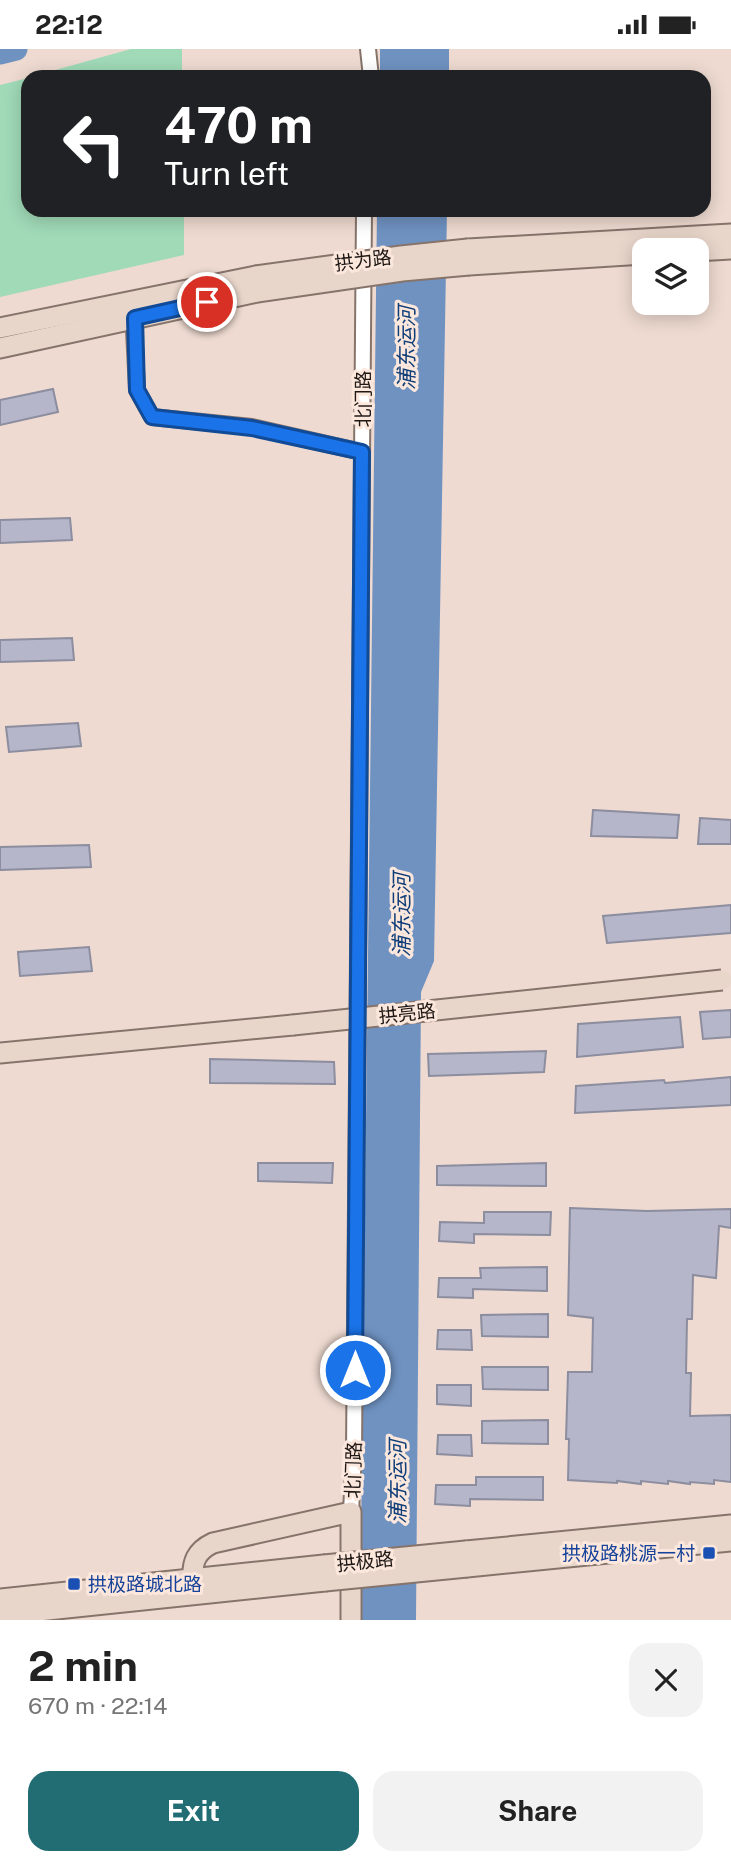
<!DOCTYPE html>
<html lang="en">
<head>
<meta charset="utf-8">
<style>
  :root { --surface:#fff; --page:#f2f2f2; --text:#222; --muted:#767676; --accent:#216d73 }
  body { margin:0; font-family:"Public Sans","Noto Sans SC",sans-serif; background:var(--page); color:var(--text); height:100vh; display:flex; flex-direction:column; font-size:26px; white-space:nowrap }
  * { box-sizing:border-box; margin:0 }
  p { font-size:23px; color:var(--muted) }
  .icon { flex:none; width:38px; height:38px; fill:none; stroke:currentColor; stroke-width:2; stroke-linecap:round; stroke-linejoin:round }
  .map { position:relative; height:1571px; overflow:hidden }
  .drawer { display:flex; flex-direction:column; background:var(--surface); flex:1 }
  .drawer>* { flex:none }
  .hud { position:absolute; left:21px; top:21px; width:690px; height:147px; border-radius:21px; box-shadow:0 4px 18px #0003; background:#202124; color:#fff; overflow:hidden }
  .fabs { position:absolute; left:632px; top:189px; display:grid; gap:14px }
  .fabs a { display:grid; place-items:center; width:77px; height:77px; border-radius:14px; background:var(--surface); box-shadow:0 4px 18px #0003; font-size:35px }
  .pin { position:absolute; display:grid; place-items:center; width:60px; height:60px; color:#fff; margin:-30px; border:4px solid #fff; border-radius:50%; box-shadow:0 2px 7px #0007 }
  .me { position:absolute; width:77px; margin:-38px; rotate:0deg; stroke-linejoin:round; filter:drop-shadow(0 0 5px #0008) }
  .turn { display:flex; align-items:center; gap:24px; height:147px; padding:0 28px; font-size:32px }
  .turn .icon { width:91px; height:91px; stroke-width:2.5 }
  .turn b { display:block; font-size:49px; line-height:60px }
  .round { display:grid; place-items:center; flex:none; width:74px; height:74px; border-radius:21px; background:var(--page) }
  .headline { display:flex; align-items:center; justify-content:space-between; height:119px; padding:0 28px }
  h1 { font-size:42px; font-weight:700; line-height:52px }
  .button { display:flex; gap:14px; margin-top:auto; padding:14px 28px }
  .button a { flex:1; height:80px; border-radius:21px; background:var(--accent); color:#fff; font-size:28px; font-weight:700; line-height:80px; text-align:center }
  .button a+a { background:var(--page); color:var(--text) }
  .status { display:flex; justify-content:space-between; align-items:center; height:49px; padding:0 35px; background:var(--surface); direction:ltr }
  .status svg { height:19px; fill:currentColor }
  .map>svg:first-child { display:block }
</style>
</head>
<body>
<div class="status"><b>22:12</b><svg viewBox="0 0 49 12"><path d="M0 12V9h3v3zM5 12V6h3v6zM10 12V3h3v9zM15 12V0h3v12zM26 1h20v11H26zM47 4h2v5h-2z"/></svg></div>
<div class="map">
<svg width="731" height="1571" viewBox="0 0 731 1571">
  <rect width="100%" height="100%" fill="#eedad0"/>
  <g fill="#a0dab7">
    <path d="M131 0H182V28H30Z"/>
    <path d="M28 29V161H184V206L0 248V36Z"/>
  </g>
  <g fill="#6f92c1">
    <rect x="380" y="0" width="69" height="28"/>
    <path d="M377 161H447L434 912 421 943 416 1571H360Z"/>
  </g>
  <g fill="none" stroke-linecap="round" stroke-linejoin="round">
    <path stroke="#6f92c1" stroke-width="23" d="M0 4 16 0"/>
  </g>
  <g fill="#b5b6c9" stroke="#8c8d9f" stroke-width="2">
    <path d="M53 340 58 363 0 376V351Z"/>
    <path d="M70 469 72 491 0 494V471Z"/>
    <path d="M72 589 74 611 0 613V591Z"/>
    <path d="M78 674 81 697 9 703 6 678Z"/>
    <path d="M593 761 679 766 677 789 591 787Z"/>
    <path d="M700 769 731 771V795H698Z"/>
    <path d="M89 796 91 818 0 821V798Z"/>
    <path d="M731 856V884L607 894 603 867Z"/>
    <path d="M89 898 92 922 20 927 18 903Z"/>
    <path d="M731 961V988L703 990 700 963Z"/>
    <path d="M680 968 683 998 577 1008 578 975Z"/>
    <path d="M546 1002 544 1023 429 1027 428 1005Z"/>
    <path d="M210 1010 334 1013 335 1035 210 1034Z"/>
    <path d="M731 1028V1056L575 1064 576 1037 664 1031 665 1034Z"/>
    <path d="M258 1114H333L332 1134 258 1132Z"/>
    <path d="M546 1114V1137L437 1136V1117Z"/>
    <path d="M570 1159 647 1162 731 1160V1179L719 1177 716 1229 693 1226 692 1270H687L686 1324H691L690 1367 731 1366V1433L714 1431V1435L690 1433V1435L668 1432V1435L641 1432V1435L617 1432V1434L568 1431 569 1390H566L568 1323H592L593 1269 568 1266Z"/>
    <path d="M484 1163H551L550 1186 474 1185V1194L439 1192 440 1173 484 1174Z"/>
    <path d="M547 1218V1242L473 1240V1249L438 1248 439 1229H481L480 1219Z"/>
    <path d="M548 1265V1288L482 1287 481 1266Z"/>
    <path d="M438 1281H471L472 1301 437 1300Z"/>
    <path d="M482 1318H548V1341L483 1340Z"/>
    <path d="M437 1336H471V1357L437 1355Z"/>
    <path d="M548 1371V1395L482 1394V1372Z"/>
    <path d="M438 1386H471L472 1407 437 1405Z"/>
    <path d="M476 1428H543V1451L470 1450V1457L435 1455 436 1436H476Z"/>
  </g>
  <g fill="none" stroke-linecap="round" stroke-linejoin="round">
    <defs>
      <g id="street">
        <path d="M368 0 371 28"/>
        <path d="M133 261 137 341 152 368 252 378 362 403"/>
        <path d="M351 1463 354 1403 364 161"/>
      </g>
      <g id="secondary">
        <path d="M468 200 731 185"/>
        <path d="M696 202 731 200"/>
        <path d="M469 216 644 205"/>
        <path d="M0 279 256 227"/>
        <path d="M0 299 257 243"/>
        <path d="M0 1004 293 976"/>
        <path d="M466 1502 731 1476"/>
        <path d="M467 1518 731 1492"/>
        <path d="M193 1530C192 1513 196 1502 213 1494L351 1463V1571"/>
        <path d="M0 1550 324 1516"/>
        <path d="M0 1566 325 1532"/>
      </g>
    </defs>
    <use href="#street" stroke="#86746b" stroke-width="18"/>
    <use href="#secondary" stroke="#86746b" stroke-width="23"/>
    <use href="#street" stroke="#fff" stroke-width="14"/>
    <use href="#secondary" stroke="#e9d6cb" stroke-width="19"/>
    <defs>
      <g id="secondary-bridge">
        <path d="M256 227 401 207 468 200"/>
        <path d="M257 243 402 222 469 216"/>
        <path d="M293 976 722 931"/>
        <path d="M324 1516 466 1502"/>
        <path d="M325 1532 467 1518"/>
      </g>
    </defs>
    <use href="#secondary-bridge" stroke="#86746b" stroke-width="23" stroke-linecap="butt"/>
    <use href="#secondary-bridge" stroke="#e9d6cb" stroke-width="19"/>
  </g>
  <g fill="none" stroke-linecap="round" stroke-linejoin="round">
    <defs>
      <path id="route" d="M207 253 135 269 137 341 152 368 252 379 362 403 355 1321"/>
    </defs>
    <use href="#route" stroke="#114b97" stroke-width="18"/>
    <use href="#route" stroke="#1a73e8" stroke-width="12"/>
  </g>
  <g fill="#1a4fb4" stroke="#fce7dd" stroke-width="2.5">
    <rect x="702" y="1497" width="14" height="14" rx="3.5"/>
    <rect x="67" y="1528" width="14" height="14" rx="3.5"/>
  </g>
  <g text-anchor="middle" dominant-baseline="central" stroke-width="6" stroke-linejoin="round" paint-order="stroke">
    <g font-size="19" fill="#1e1714" stroke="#fce7dd">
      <text transform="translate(363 211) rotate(-7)">拱为路</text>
      <text transform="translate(363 350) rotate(-90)">北门路</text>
      <text transform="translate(407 964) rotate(-6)">拱亮路</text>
      <text transform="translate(353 1421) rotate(-88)">北门路</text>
      <text transform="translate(365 1512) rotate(-6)">拱极路</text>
    </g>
    <g font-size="19" fill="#164399" stroke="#fce7dd" text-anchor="end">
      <text x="695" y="1504">拱极路桃源一村</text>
      <text x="88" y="1535" text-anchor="start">拱极路城北路</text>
    </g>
    <g font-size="21" font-style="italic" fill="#0f3e78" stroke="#fce7dd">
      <text transform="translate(406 299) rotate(-90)">浦东运河</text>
      <text transform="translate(401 866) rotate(-90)">浦东运河</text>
      <text transform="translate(397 1433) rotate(-90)">浦东运河</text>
    </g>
  </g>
</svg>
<div class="fabs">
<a><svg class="icon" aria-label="layers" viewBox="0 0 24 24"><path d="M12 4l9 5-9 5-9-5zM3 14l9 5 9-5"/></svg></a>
</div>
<div class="pin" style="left:207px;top:253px;background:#d93025"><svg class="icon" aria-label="arrive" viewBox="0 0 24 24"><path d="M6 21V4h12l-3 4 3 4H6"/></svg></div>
<svg class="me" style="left:355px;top:1321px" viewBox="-20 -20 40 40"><circle r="17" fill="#1a73e8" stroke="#fff" stroke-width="3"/><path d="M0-11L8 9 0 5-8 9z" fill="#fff"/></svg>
<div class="hud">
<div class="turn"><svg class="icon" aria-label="left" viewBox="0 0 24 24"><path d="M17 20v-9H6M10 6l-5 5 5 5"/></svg><div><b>470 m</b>Turn left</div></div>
</div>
</div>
<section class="drawer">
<div class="headline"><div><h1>2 min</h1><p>670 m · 22:14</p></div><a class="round"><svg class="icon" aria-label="close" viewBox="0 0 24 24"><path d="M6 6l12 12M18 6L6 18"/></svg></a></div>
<div class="button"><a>Exit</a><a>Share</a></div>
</section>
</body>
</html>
